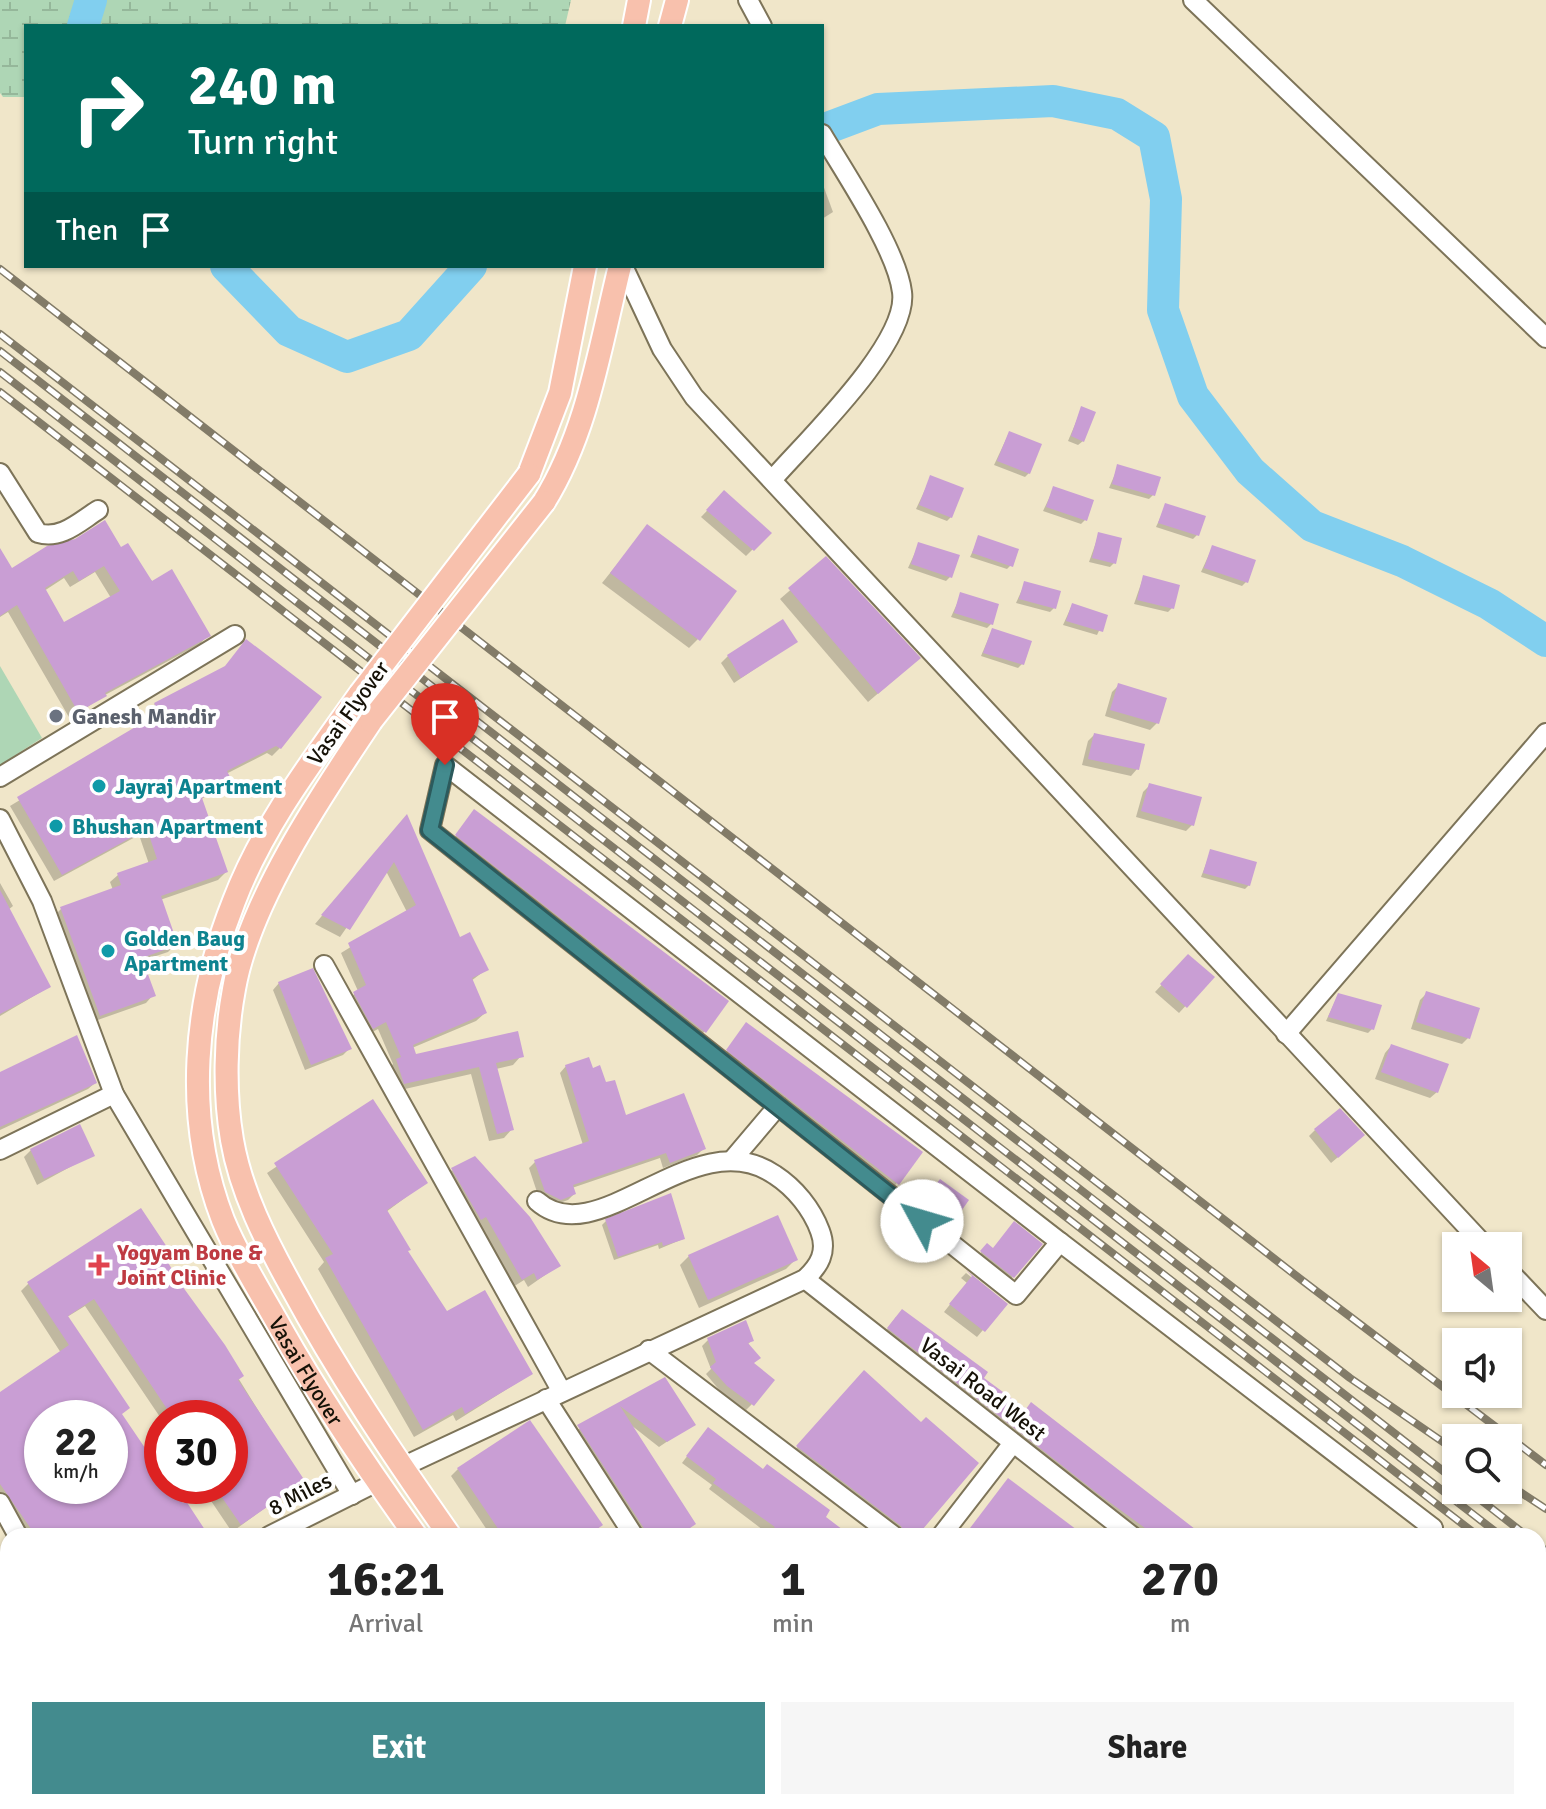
<!DOCTYPE html>
<html lang="en">
<head>
<meta charset="utf-8">
<style>
  :root { --surface:#fff; --page:#f6f6f6; --text:#222; --muted:#767676; --accent:#438b8e }
  body { margin:0; font-family:Signika,sans-serif; background:var(--page); color:var(--text); height:100vh; display:flex; flex-direction:column; font-size:30px; white-space:nowrap }
  * { box-sizing:border-box; margin:0 }
  p { font-size:26px; color:var(--muted) }
  .icon { flex:none; width:44px; height:44px; fill:none; stroke:currentColor; stroke-width:2; stroke-linecap:round; stroke-linejoin:round }
  .map { position:relative; flex:1; overflow:hidden }
  .sheet { position:absolute; left:0px; top:1528px; width:1546px; height:282px; display:flex; flex-direction:column; background:var(--surface); border-radius:24px 24px 0 0; box-shadow:0 2px 6px #0004 }
  .sheet>* { flex:none }
  .banner { position:absolute; left:24px; top:24px; width:800px; height:244px; border-radius:0px; box-shadow:0 2px 6px #0004; background:#00695c; color:#fff; overflow:hidden }
  .needle { width:52px; rotate:331deg }
  .buttons { position:absolute; left:1442px; top:1232px; display:grid; gap:16px }
  .buttons a { display:grid; place-items:center; width:80px; height:80px; border-radius:0px; background:var(--surface); box-shadow:0 2px 6px #0004; font-size:40px }
  .speed { position:absolute; left:24px; top:1400px; display:flex; gap:16px; font-size:40px; font-weight:700; text-align:center }
  .speed>* { display:grid; place-content:center; width:104px; height:104px; border-radius:50%; background:var(--surface); box-shadow:0 2px 6px #0004; line-height:1 }
  .speed small { font-size:20px; font-weight:400 }
  .speed .limit { border:12px solid #d22; background:#fff; color:#111 }
  .pin { position:absolute; display:grid; place-items:center; width:68px; height:68px; color:#fff; margin:-82px -34px; border-radius:50% 50% 50% 0; rotate:-45deg; box-shadow:0 0 8px #0007 }
  .pin .icon { rotate:45deg }
  .me { position:absolute; width:88px; margin:-44px; rotate:309deg; stroke-linejoin:round; filter:drop-shadow(0 0 6px #0008) }
  .turn { display:flex; align-items:center; gap:28px; height:168px; padding:0 32px; font-size:36px }
  .turn .icon { width:104px; height:104px; stroke-width:2.5 }
  .turn b { display:block; font-size:56px; line-height:68px }
  .then { display:flex; align-items:center; height:76px; padding:0 32px; background:#0003; gap:16px; font-size:30px }
  .eta { display:flex; justify-content:space-evenly; align-items:center; height:136px; text-align:center }
  .eta b { font-size:48px; font-weight:700; line-height:56px }
  .primary-button { display:flex; gap:16px; margin-top:auto; padding:16px 32px }
  .primary-button a { flex:1; height:92px; border-radius:0px; background:var(--accent); color:#fff; font-size:32px; font-weight:700; line-height:92px; text-align:center }
  .primary-button a+a { background:var(--page); color:var(--text) }
  .map>svg:first-child { display:block }
</style>
</head>
<body>
<div class="map">
<svg width="1546" height="1809" viewBox="0 0 1546 1809">
  <defs>
    <pattern id="wetland-marsh" width="20" height="14" patternUnits="userSpaceOnUse" patternTransform="scale(2)"><rect width="20" height="14" fill="#aed6b5"/><path d="M1 5h8M5 5V1M11 12h8M15 12V8" fill="none" stroke="#95b79a"/></pattern>
  </defs>
  <rect width="100%" height="100%" fill="#f0e6c9"/>
  <path fill="#aed6b5" d="M0 666 42 738 0 765Z"/>
  <path fill="url(#wetland-marsh)" d="M0 0H571L565 26H26V97H3L0 93Z"/>
  <g fill="#0003" fill-rule="evenodd">
    <path d="M823 185 833 212 822 219V185Z"/>
    <path d="M1082 408 1083 441 1078 445 1068 441Z"/>
    <path d="M1009 433 1029 473 1025 477 994 465Z"/>
    <path d="M1118 467 1153 495 1149 499 1109 488Z"/>
    <path d="M931 477 951 517 947 521 916 509Z"/>
    <path d="M1054 488 1085 520 1081 524 1043 511Z"/>
    <path d="M724 493 769 533 746 556 701 517Z"/>
    <path d="M1166 505 1197 535 1193 539 1156 527Z"/>
    <path d="M648 526 698 639 689 648 602 583Z"/>
    <path d="M1099 534 1114 563 1110 567 1089 562Z"/>
    <path d="M979 538 1011 565 1007 569 970 557Z"/>
    <path d="M919 544 950 577 946 581 908 568Z"/>
    <path d="M1212 548 1246 582 1242 586 1201 572Z"/>
    <path d="M120 550 208 635 200 644 105 695 70 719 8 612 0 617V552L11 570ZM95 572 111 598 63 624 44 591 64 578 70 587Z"/>
    <path d="M826 559 909 667 868 702 780 599Z"/>
    <path d="M1143 578 1172 608 1168 612 1134 604Z"/>
    <path d="M1025 583 1054 608 1050 612 1016 603Z"/>
    <path d="M961 595 991 624 987 628 951 617Z"/>
    <path d="M1072 605 1106 616 1097 635 1063 625Z"/>
    <path d="M992 630 1022 664 1018 668 981 656Z"/>
    <path d="M795 642 734 683 721 663 728 656Z"/>
    <path d="M223 670 280 748 272 756 267 753 226 774 230 781 200 800 226 872 218 880 160 900 176 944 168 952 141 961 153 995 146 1003 92 1022 54 916 62 908 113 890 110 882 118 875 149 864 139 835 54 881 10 806 152 720 147 712 155 704Z"/>
    <path d="M1119 685 1157 723 1150 730 1105 716 1112 692Z"/>
    <path d="M1094 735 1137 769 1131 776 1082 765 1088 741Z"/>
    <path d="M1150 785 1192 825 1186 831 1136 817 1143 792Z"/>
    <path d="M471 815 726 1001 704 1032 700 1036 453 840Z"/>
    <path d="M399 825 459 940 487 969 471 981 485 1013 476 1021 412 1048 415 1056H521L513 1065 496 1069 512 1129 504 1138 489 1141 471 1074 396 1091 389 1068 393 1064 378 1029 365 1036 346 1001 358 991 341 953 407 912 386 871 340 937 315 924Z"/>
    <path d="M1211 851 1249 885 1245 889 1201 877Z"/>
    <path d="M0 883 13 906 8 910 49 987 0 1016Z"/>
    <path d="M1188 957 1212 977 1179 1013 1155 992Z"/>
    <path d="M279 983 349 1049 343 1055 305 1070 273 990Z"/>
    <path d="M1426 994 1468 1038 1462 1044 1411 1029 1420 1000Z"/>
    <path d="M1338 995 1372 1029 1368 1033 1326 1021Z"/>
    <path d="M743 1028 920 1153 893 1188 724 1055Z"/>
    <path d="M1391 1046 1437 1092 1430 1098 1375 1079 1385 1053Z"/>
    <path d="M566 1066 591 1070 625 1118 703 1149 697 1155 663 1168 660 1158 572 1188 574 1194 568 1200 554 1205 539 1198 529 1168 535 1162 583 1145 560 1073Z"/>
    <path d="M0 1074 95 1083 88 1089 0 1130Z"/>
    <path d="M373 1102 425 1183 386 1212 406 1252 447 1314 531 1374 456 1421 453 1415 414 1437 318 1269 324 1262 267 1173Z"/>
    <path d="M1315 1130 1356 1142 1331 1163 1309 1136Z"/>
    <path d="M31 1150 92 1155 37 1185 24 1157Z"/>
    <path d="M452 1170 558 1266 528 1287 524 1280 513 1287 443 1179Z"/>
    <path d="M936 1186 966 1201 944 1230 919 1209Z"/>
    <path d="M606 1221 683 1239 659 1249 658 1245 614 1260 602 1225Z"/>
    <path d="M987 1246 1013 1277 1006 1283 975 1259Z"/>
    <path d="M162 1255 302 1481 232 1532 201 1486H230V1418L162 1420 85 1306 67 1317 120 1415 162 1476V1486H169L204 1536H23L0 1501V1394L61 1353 21 1291 29 1283ZM42 1418H110V1486H42Z"/>
    <path d="M689 1256 795 1260 786 1269 699 1308 680 1265Z"/>
    <path d="M966 1273 1005 1304 977 1337 944 1312 967 1283 961 1278Z"/>
    <path d="M896 1317 981 1378 1189 1536H1144L883 1335Z"/>
    <path d="M708 1340H752L747 1345 752 1364V1404L746 1410 721 1392 706 1374 711 1369 702 1346Z"/>
    <path d="M859 1379 914 1536H899L792 1453Z"/>
    <path d="M664 1380 693 1424 659 1447 631 1425 693 1524 678 1536H639L572 1433Z"/>
    <path d="M703 1435 823 1517 850 1536H771L709 1489 712 1485 682 1463Z"/>
    <path d="M458 1469 598 1527 604 1536H491L451 1476Z"/>
    <path d="M8 1609V1647L0 1651V1613Z"/>
    <path d="M8 1711V1802H35L21 1809H0V1714Z"/>
    <path d="M1546 1730V1764L1538 1758V1740Z"/>
    <path d="M66 1802H116L119 1809H69Z"/>
    <path d="M339 1802H399L403 1809H343Z"/>
    <path d="M436 1802H526L530 1809H440Z"/>
    <path d="M688 1802H784L786 1806 783 1809H693Z"/>
    <path d="M917 1802H1036L1037 1809H922Z"/>
    <path d="M1070 1802H1123L1121 1809H1042Z"/>
  </g>
  <g fill="none" stroke-linecap="round" stroke-linejoin="round">
    <g stroke="#81cfef" stroke-width="32">
      <path d="M83 26 91 0"/>
      <path d="M822 130 878 109 1053 101 1117 114 1154 137 1166 199 1163 310 1193 396 1250 471 1312 526 1402 561 1489 604 1546 641"/>
      <path d="M226 266 289 331 347 357 409 335 471 266"/>
    </g>
  </g>
  <g fill="#c99ed4" fill-rule="evenodd">
    <path d="M1081 406 1096 412 1084 442 1071 436Z"/>
    <path d="M1009 431 1042 444 1030 474 997 461Z"/>
    <path d="M1117 464 1161 477 1155 496 1112 484Z"/>
    <path d="M930 475 964 488 952 518 919 505Z"/>
    <path d="M1053 486 1094 500 1087 521 1046 507Z"/>
    <path d="M724 490 772 533 754 551 706 510Z"/>
    <path d="M1165 503 1206 516 1199 536 1158 523Z"/>
    <path d="M105 520 121 547 128 543 152 581 172 569 211 636 105 693 107 696 78 712 17 605 0 616V548L12 568 47 546 75 539ZM104 566 120 591 64 622 45 588 73 571 79 581Z"/>
    <path d="M647 524 737 591 700 641 610 573Z"/>
    <path d="M1098 532 1122 538 1116 564 1092 558Z"/>
    <path d="M978 535 1019 549 1013 567 972 553Z"/>
    <path d="M918 542 960 555 952 578 911 564Z"/>
    <path d="M1212 545 1256 560 1248 583 1204 568Z"/>
    <path d="M826 556 921 658 878 694 788 588Z"/>
    <path d="M1143 575 1180 585 1174 609 1137 600Z"/>
    <path d="M1024 581 1061 591 1056 609 1019 599Z"/>
    <path d="M960 592 999 604 993 625 954 613Z"/>
    <path d="M1072 603 1108 615 1103 632 1066 621Z"/>
    <path d="M783 619 798 642 741 678 727 655Z"/>
    <path d="M992 628 1032 641 1024 665 983 653Z"/>
    <path d="M246 639 322 697 281 749 276 746 227 771 232 781 202 798 228 872 161 896 178 945 142 958 156 996 100 1016 60 907 121 885 117 873 157 859 147 829 62 875 17 797 159 713 154 703 225 666Z"/>
    <path d="M1118 683 1167 698 1159 724 1110 710Z"/>
    <path d="M1094 733 1145 744 1139 770 1088 759Z"/>
    <path d="M1149 783 1202 797 1194 826 1141 811Z"/>
    <path d="M474 809 729 1001 706 1033 455 835Z"/>
    <path d="M407 814 460 937 470 932 489 970 472 978 487 1013 413 1045 416 1054 518 1031 524 1057 496 1063 514 1130 497 1134 479 1067 404 1084 396 1059 401 1057 386 1022 373 1029 353 992 366 985 348 943 416 905 394 862 350 930 321 915Z"/>
    <path d="M1210 849 1257 862 1250 886 1203 873Z"/>
    <path d="M0 890 51 987 0 1014Z"/>
    <path d="M1188 954 1215 977 1187 1008 1160 984Z"/>
    <path d="M313 968 352 1049 311 1065 278 982Z"/>
    <path d="M1426 991 1480 1008 1470 1039 1416 1022Z"/>
    <path d="M1338 993 1382 1005 1374 1030 1328 1017Z"/>
    <path d="M746 1022 923 1152 899 1185 726 1050Z"/>
    <path d="M77 1035 97 1083 0 1127V1072Z"/>
    <path d="M1391 1044 1449 1064 1438 1093 1381 1072Z"/>
    <path d="M589 1057 593 1068 600 1065 606 1082 615 1080 626 1115 684 1093 706 1149 670 1163 666 1153 573 1185 576 1194 561 1200 545 1192 534 1160 589 1141 565 1065Z"/>
    <path d="M373 1099 428 1183 387 1210 411 1250 408 1251 447 1311 485 1290 533 1374 465 1414 462 1407 423 1430 325 1258 333 1254 274 1163Z"/>
    <path d="M1340 1108 1365 1135 1338 1158 1314 1129Z"/>
    <path d="M80 1124 95 1156 44 1179 30 1149Z"/>
    <path d="M475 1156 530 1217 561 1266 537 1280 534 1273 522 1280 486 1217 481 1220 451 1168Z"/>
    <path d="M940 1179 969 1200 950 1227 921 1204Z"/>
    <path d="M671 1193 685 1239 663 1246 662 1242 618 1257 605 1219Z"/>
    <path d="M141 1208 169 1250 163 1254 180 1283 225 1345 244 1376 238 1380 305 1481 241 1525 214 1486H230V1418H173L94 1299 68 1316 130 1408 122 1414 162 1473V1486H171L183 1503 186 1501 209 1536H36L0 1484V1392L69 1345 27 1282ZM42 1418H110V1486H42Z"/>
    <path d="M778 1215 798 1260 708 1300 688 1255Z"/>
    <path d="M1014 1221 1043 1244 1014 1278 980 1251 987 1243 993 1248Z"/>
    <path d="M966 1270 1008 1304 985 1332 949 1304 972 1276Z"/>
    <path d="M902 1309 988 1372 984 1378 1026 1409 1031 1402 1204 1536H1156L1097 1493 887 1328Z"/>
    <path d="M746 1320 754 1341 748 1343 761 1358 754 1363 775 1380 754 1406 727 1386 710 1367 716 1362 707 1338Z"/>
    <path d="M864 1370 921 1422 926 1417 979 1463 917 1536H906L901 1526 796 1446Z"/>
    <path d="M665 1377 696 1425 667 1442 620 1406 696 1524 678 1536H649L577 1425Z"/>
    <path d="M530 1420 603 1525 587 1536H503L457 1468Z"/>
    <path d="M708 1427 763 1469 767 1464 830 1510 826 1517 851 1536H782L773 1529 775 1527 713 1483 716 1479 686 1456Z"/>
    <path d="M1008 1478 1085 1536H964Z"/>
  </g>
  <g fill="none" stroke-linecap="round" stroke-linejoin="round">
    <defs>
      <g id="minor">
        <path d="M748 0 762 26"/>
        <path d="M1193 0 1546 338"/>
        <path d="M623 266 662 349 694 397 1485 1246"/>
        <path d="M0 473 38 533C61 540 79 522 98 510"/>
        <path d="M772 480C806 441 909 343 902 292 897 250 845 173 822 134"/>
        <path d="M0 777 235 635"/>
        <path d="M0 819 42 901 114 1094 352 1495"/>
        <path d="M324 965 562 1392"/>
        <path d="M1286 1034 1546 733"/>
        <path d="M0 1150 114 1094"/>
        <path d="M733 1159 778 1106 430 830 445 765 1060 1242 1016 1295 778 1106"/>
        <path d="M1060 1242 1433 1528"/>
        <path d="M1508 1270 1546 1310"/>
        <path d="M805 1279 1132 1536"/>
        <path d="M649 1350 894 1536"/>
        <path d="M546 1399 634 1536"/>
        <path d="M402 1467 805 1279C819 1266 828 1252 820 1231 812 1209 795 1188 775 1175 694 1119 598 1256 537 1201"/>
        <path d="M0 1503 18 1536"/>
        <path d="M269 1536 377 1482"/>
        <path d="M941 1536 1013 1443"/>
        <path d="M0 1669 8 1666"/>
        <path d="M1538 1773 1546 1775"/>
        <path d="M128 1802 132 1809"/>
        <path d="M427 1802 430 1809"/>
        <path d="M806 1802 811 1809"/>
        <path d="M917 1802 918 1809"/>
        <path d="M43 1809 58 1802"/>
        <path d="M1134 1809 1140 1802"/>
      </g>
      <g id="major">
        <path d="M634 26 639 0"/>
        <path d="M670 26 677 0"/>
        <path d="M529 474 560 393 585 266"/>
        <path d="M544 502C588 431 600 346 620 266"/>
        <path id="s1" d="M360 694C313 760 263 825 234 901 194 1001 183 1117 223 1220 238 1257 261 1293 280 1327 321 1400 367 1468 416 1536"/>
        <path d="M371 721C322 794 249 902 234 989 225 1037 224 1093 232 1140 241 1192 266 1241 291 1286 338 1373 393 1455 450 1536"/>
        <path d="M595 1802 600 1809"/>
        <path d="M632 1802 637 1809"/>
      </g>
    </defs>
    <use href="#minor" stroke="#7d7459" stroke-width="22"/>
    <use href="#major" stroke="#fff" stroke-width="26"/>
    <use href="#minor" stroke="#fff" stroke-width="18"/>
    <use href="#major" stroke="#f8c1ad" stroke-width="22"/>
    <defs>
      <g id="rail">
        <path d="M0 269 1303 1281 1546 1465"/>
        <path d="M0 334 1350 1378 1456 1451"/>
        <path d="M0 351 1456 1481"/>
        <path d="M0 372 1501 1536"/>
        <path d="M0 392 1478 1536"/>
        <path d="M1508 1484 1546 1509"/>
        <path d="M1468 1490 1527 1536"/>
        <path d="M1538 1545 1546 1551"/>
        <path d="M1538 1564 1546 1570"/>
        <path d="M1538 1583 1546 1589"/>
      </g>
    </defs>
    <use href="#rail" stroke="#827b68" stroke-width="8"/>
    <use href="#rail" stroke="#fff" stroke-width="5" stroke-dasharray="15" stroke-linecap="butt"/>
    <defs>
      <g id="major-bridge">
        <path d="M360 694 529 474"/>
        <path d="M371 721 544 502"/>
      </g>
    </defs>
    <use href="#major-bridge" stroke="#fff" stroke-width="26" stroke-linecap="butt"/>
    <use href="#major-bridge" stroke="#f8c1ad" stroke-width="22"/>
  </g>
  <g fill="none" stroke-linecap="round" stroke-linejoin="round">
    <defs>
      <path id="route" d="M445 765 430 830 922 1221"/>
    </defs>
    <use href="#route" stroke="#2c5a5c" stroke-width="20"/>
    <use href="#route" stroke="#438b8e" stroke-width="14"/>
  </g>
  <circle fill="#6b7280" stroke="#fff" stroke-width="3" cx="56" cy="716" r="8"/>
  <g fill="#0f9aa8" stroke="#fff" stroke-width="3">
    <circle cx="99" cy="786" r="8"/>
    <circle cx="56" cy="826" r="8"/>
    <circle cx="108" cy="951" r="8"/>
  </g>
  <path fill="#e0444e" stroke="#fff" stroke-width="3" d="M95 1253h8v8h8v8h-8v8h-8v-8h-8v-8h8z"/>
  <g text-anchor="middle" dominant-baseline="central" stroke-width="8" stroke-linejoin="round" paint-order="stroke">
    <g font-size="22" fill="#151107" stroke="#fff">
      <text transform="translate(348 713) rotate(-54)">Vasai Flyover</text>
      <text stroke="none"><textPath href="#s1" startOffset="742">Vasai Flyover</textPath></text>
      <text transform="translate(983 1389) rotate(38)">Vasai Road West</text>
      <text transform="translate(300 1494) rotate(-27)">8 Miles</text>
    </g>
    <g font-size="22" font-weight="bold" fill="#5b616d" stroke="#fff" text-anchor="start">
      <text x="72" y="716">Ganesh Mandir</text>
    </g>
    <g font-size="22" font-weight="bold" fill="#0d838f" stroke="#fff" text-anchor="start">
      <text x="115" y="786">Jayraj Apartment</text>
      <text x="72" y="826">Bhushan Apartment</text>
      <text x="124" y="938">Golden Baug<tspan x="124" dy="25">Apartment</tspan></text>
    </g>
    <g font-size="22" font-weight="bold" fill="#be3a42" stroke="#fff" text-anchor="start">
      <text x="117" y="1252">Yogyam Bone &amp;<tspan x="117" dy="25">Joint Clinic</tspan></text>
    </g>
  </g>
</svg>
<div class="buttons">
<a><svg class="needle" viewBox="-14 -14 28 28"><path d="M0-13l5 13h-10z" fill="#e53935"/><path d="M0 13l5-13h-10z" fill="#767676"/></svg></a>
<a><svg class="icon" aria-label="sound" viewBox="0 0 24 24"><path d="M4 9h4l5-4v14l-5-4H4zM17 9q2 3 0 6"/></svg></a>
<a><svg class="icon" aria-label="search" viewBox="0 0 24 24"><circle cx="10" cy="10" r="6"/><path d="M15 15l6 6"/></svg></a>
</div>
<div class="speed"><div>22<small>km/h</small></div><div class="limit">30</div></div>
<div class="pin" style="left:445px;top:765px;background:#d93025"><svg class="icon" aria-label="arrive" viewBox="0 0 24 24"><path d="M6 21V4h12l-3 4 3 4H6"/></svg></div>
<svg class="me" style="left:922px;top:1221px" viewBox="-20 -20 40 40"><circle r="19" fill="#fff"/><path d="M0-13L10 11 0 6-10 11z" fill="#438b8e"/></svg>
<div class="banner">
<div class="turn"><svg class="icon" aria-label="right" viewBox="0 0 24 24"><path d="M7 20v-9h11M14 6l5 5-5 5"/></svg><div><b>240 m</b>Turn right</div></div>
<div class="then">Then<svg class="icon" aria-label="arrive" viewBox="0 0 24 24"><path d="M6 21V4h12l-3 4 3 4H6"/></svg></div>
</div>
<section class="sheet">
<div class="eta">
<div><b>16:21</b><p>Arrival</p></div>
<div><b>1</b><p>min</p></div>
<div><b>270</b><p>m</p></div>
</div>
<div class="primary-button"><a>Exit</a><a>Share</a></div>
</section>
</div>
</body>
</html>
